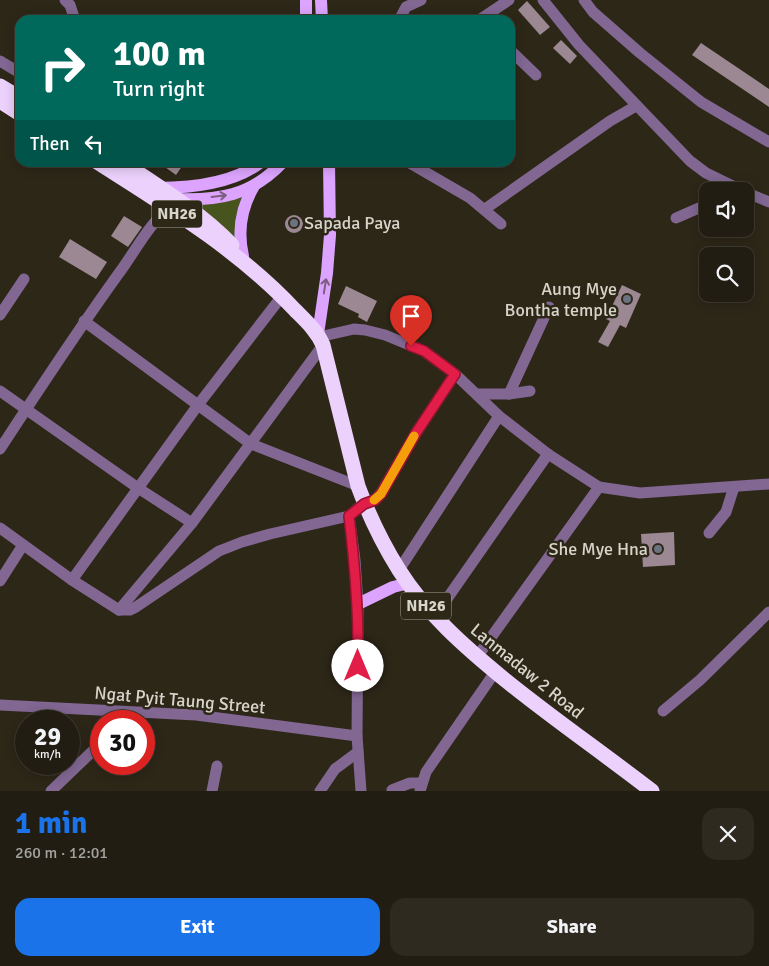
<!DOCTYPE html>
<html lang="en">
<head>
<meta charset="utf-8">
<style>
  :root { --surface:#221d12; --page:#2e2a20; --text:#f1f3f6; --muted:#a2a29f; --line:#3f3b32; --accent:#1a73e8 }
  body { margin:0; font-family:Signika,sans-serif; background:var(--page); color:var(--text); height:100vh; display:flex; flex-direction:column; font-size:19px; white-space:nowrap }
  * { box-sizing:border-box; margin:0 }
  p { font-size:16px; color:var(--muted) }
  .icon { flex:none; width:28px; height:28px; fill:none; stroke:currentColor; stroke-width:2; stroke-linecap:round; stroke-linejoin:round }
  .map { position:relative; height:791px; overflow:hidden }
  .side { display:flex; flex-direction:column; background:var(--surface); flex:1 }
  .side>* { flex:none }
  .hud { position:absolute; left:15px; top:15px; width:500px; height:152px; border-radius:15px; box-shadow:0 2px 12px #0003,0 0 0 1px var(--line); background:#00695c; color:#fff; overflow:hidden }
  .buttons { position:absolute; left:699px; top:182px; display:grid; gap:10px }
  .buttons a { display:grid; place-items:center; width:55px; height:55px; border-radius:10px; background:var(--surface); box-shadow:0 2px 12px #0003,0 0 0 1px var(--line); font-size:25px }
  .speed { position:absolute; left:15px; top:710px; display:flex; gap:10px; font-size:25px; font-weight:700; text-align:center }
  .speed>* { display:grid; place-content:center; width:65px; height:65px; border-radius:50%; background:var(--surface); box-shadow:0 2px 12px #0003,0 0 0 1px var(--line); line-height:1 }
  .speed small { font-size:12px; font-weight:400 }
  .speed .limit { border:8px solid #d22; background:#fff; color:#111 }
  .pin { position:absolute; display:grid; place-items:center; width:42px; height:42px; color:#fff; margin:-51px -21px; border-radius:50% 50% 50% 0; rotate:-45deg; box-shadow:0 0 5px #0007 }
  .pin .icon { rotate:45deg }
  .me { position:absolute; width:55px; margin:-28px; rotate:0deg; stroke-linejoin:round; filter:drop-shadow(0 0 4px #0008) }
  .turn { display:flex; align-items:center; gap:18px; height:105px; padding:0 15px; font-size:22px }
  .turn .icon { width:65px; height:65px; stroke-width:2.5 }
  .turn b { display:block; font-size:35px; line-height:42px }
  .then { display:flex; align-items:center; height:48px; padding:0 15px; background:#0003; gap:10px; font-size:19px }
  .round { display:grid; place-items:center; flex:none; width:52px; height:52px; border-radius:15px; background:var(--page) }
  .overview { display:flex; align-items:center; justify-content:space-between; height:85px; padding:0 15px }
  h1 { font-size:30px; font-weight:800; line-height:38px; color:var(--accent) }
  .action { display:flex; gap:10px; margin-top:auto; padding:10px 15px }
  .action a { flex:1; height:58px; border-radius:15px; background:var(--accent); color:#fff; font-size:20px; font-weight:800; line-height:58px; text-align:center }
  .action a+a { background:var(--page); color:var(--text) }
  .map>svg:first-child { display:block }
</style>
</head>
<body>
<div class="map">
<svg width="769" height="791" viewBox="0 0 769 791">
  <rect width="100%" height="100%" fill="#2d2718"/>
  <path fill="#47541d" d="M242 196 236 239 198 204Z"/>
  <g fill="#9b8892">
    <path d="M527 1 550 27 540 35 518 10Z"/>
    <path d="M561 40 577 56 570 64 553 48Z"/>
    <path d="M701 43 769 89V107L692 55Z"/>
    <path d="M158 162H185L176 175Z"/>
    <circle cx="294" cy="224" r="9"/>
    <path d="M124 216 142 227 128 247 111 236Z"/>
    <path d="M70 239 107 262 96 279 59 257Z"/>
    <path d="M622 285 641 294 626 328 620 325 608 347 598 342 610 321 606 319Z"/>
    <path d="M346 286 377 301 367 322 358 317 359 314 338 304Z"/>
    <path d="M674 532 675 565 643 567 641 534Z"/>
  </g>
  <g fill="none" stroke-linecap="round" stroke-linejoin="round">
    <g stroke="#816792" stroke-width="11">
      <path d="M65 0 70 5 75 20"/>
      <path d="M543 0 579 45 690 161 706 173 743 191"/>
      <path d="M584 0 593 12 640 53 701 102 769 142"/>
      <path d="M399 20 406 7 421 0"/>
      <path d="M479 20 509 0"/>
      <path d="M510 50 536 75"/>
      <path d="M0 61 20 73"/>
      <path d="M408 162 470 198 501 224"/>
      <path d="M745 192 769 202"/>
      <path d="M485 209 610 121 636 106"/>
      <path d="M676 218 708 204"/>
      <path d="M0 315 24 279"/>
      <path d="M84 321 251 444 358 486"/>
      <path d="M319 337 354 329 365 330 385 335 424 351 455 374 499 416 548 454 599 487 640 493 769 484"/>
      <path d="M0 391 138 488 192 523"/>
      <path d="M478 394H509L530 391"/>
      <path d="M509 394 549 307"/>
      <path d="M0 449C40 388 79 328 122 269 137 248 152 219 174 204"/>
      <path d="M349 516 355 560 358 604 357 736 361 791"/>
      <path d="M0 528 72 580 119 610 192 523 323 345"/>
      <path d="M709 533 726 512 734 487"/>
      <path d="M399 570 499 416"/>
      <path d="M72 580 198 405 282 296"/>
      <path d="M0 581 23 545"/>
      <path d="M119 610H130L136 607 219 551 242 542 270 534 349 516 364 503 375 500 381 493 416 433 455 374"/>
      <path d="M435 616 548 454"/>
      <path d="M477 657 599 487"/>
      <path d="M0 705 196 715 357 736"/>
      <path d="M663 711 700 680 769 612"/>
      <path d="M392 790 410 783H421"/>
      <path d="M51 791 101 743"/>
      <path d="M212 791 217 766"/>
      <path d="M320 791 335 769 358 752"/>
      <path d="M420 791 426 772 495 672"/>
    </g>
    <g stroke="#dca4fe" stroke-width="12">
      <path d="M306 0V20"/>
      <path d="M321 0 322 20"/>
      <path d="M156 188C191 188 233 184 261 162"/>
      <path d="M173 199C218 201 251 196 283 162"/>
      <path d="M243 256C237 230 241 208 254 186"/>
      <path d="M318 334 327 273 330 235 329 162"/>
      <path d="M358 604 393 587 409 583"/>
    </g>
    <g stroke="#ebd1fc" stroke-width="15">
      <path d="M0 86 20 98"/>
      <path d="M0 101 20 114"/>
      <path d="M97 162C166 206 239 250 295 310 306 321 317 331 323 345L358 486C368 513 384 546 399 570 426 613 465 647 504 679 552 718 603 753 652 791"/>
      <path d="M122 162C161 188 200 212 232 245"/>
    </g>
  </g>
  <defs><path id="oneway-shaft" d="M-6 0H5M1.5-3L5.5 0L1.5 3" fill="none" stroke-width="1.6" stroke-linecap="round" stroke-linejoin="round" transform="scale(1.25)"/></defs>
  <g stroke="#7c5f7f">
    <use href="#oneway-shaft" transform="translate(219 196) rotate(-7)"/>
    <use href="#oneway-shaft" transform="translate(325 286) rotate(-81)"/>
  </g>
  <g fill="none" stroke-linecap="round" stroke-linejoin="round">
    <defs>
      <path id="route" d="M358 666C359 616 355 566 349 516L364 504 375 500 381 494 416 433 455 374 424 351 411 346"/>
    </defs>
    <use href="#route" stroke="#92132f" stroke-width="12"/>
    <use href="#route" stroke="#e11d48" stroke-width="9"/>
    <path stroke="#f59e0b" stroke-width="9" d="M374 500 381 494 414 436"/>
  </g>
  <g fill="#6b7280" stroke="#2d2718" stroke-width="2">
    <circle cx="294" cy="223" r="5"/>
    <circle cx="627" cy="299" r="5"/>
    <circle cx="658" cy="549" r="5"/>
  </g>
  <g text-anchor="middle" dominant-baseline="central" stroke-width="5" stroke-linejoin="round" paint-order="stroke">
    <g fill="#2d2718" stroke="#a4a095" stroke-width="1">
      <rect x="152" y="200.5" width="50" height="27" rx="4"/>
      <rect x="401" y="592.5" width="50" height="27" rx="4"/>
    </g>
    <g font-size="16" font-weight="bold" fill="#d7d4ca">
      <text x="177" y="214">NH26</text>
      <text x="426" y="606">NH26</text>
    </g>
    <g font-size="18" fill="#d7d4ca" stroke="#2d2718" text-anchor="end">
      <text x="304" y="223" text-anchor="start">Sapada Paya</text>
      <text x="617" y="289">Aung Mye<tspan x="617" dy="21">Bontha temple</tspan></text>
      <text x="648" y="549">She Mye Hna</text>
    </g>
    <g font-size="18" fill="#d7d4ca" stroke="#2d2718">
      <text transform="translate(527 671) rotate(39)">Lanmadaw 2 Road</text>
      <text transform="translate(180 700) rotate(5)">Ngat Pyit Taung Street</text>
    </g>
  </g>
</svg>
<div class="buttons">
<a><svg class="icon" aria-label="sound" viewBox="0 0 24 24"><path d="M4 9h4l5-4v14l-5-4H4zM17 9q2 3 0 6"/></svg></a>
<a><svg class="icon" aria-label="search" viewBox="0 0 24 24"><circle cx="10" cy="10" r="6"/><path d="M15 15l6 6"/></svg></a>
</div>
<div class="speed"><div>29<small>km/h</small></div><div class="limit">30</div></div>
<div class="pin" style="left:411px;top:346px;background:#d93025"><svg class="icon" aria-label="arrive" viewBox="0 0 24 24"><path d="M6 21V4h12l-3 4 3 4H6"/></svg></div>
<svg class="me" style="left:358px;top:666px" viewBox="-20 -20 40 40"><circle r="19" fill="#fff"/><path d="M0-13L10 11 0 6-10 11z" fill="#e11d48"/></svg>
<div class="hud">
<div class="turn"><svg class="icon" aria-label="right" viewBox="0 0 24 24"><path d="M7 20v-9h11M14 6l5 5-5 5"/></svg><div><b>100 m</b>Turn right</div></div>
<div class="then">Then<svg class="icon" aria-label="left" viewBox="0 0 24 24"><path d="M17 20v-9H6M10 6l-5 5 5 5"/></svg></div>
</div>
</div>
<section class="side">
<div class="overview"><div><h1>1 min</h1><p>260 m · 12:01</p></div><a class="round"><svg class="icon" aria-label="close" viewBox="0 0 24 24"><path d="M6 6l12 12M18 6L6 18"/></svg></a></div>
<div class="action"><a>Exit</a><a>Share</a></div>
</section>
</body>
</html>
